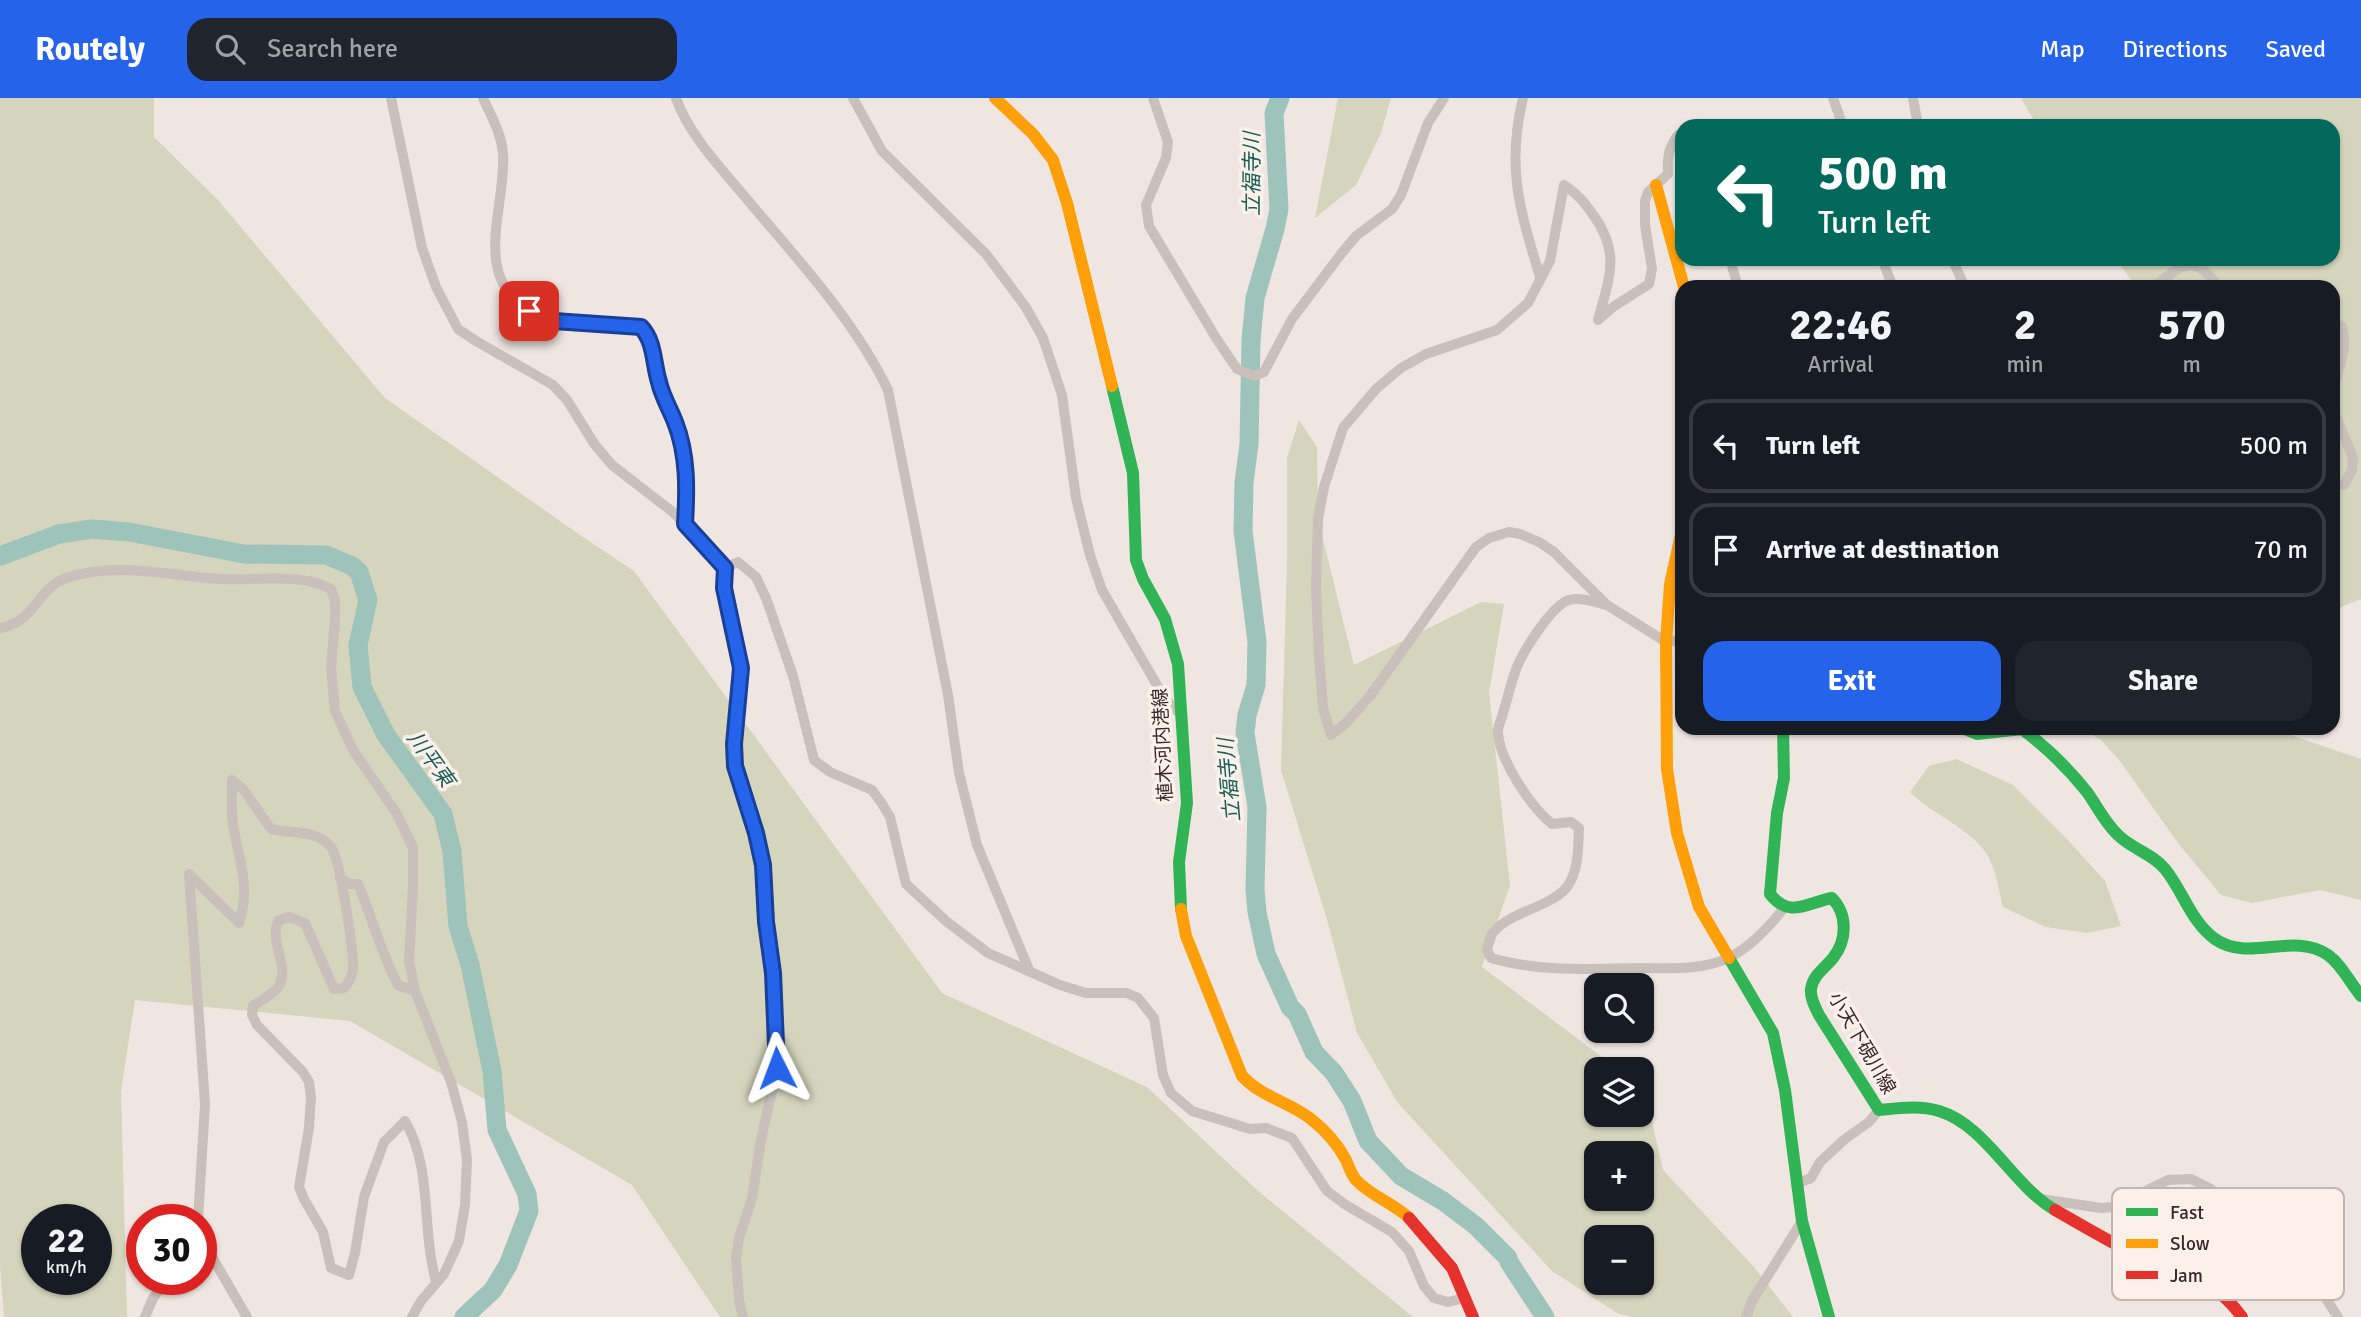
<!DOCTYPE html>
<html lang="en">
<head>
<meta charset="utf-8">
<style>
  :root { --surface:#171b24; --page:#20242c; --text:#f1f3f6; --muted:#9ea1a6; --line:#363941; --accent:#2563eb }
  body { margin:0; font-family:Signika,"Noto Sans JP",sans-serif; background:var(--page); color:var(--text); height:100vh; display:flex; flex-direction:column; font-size:26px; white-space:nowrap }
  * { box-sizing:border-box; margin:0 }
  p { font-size:23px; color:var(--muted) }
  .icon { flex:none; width:38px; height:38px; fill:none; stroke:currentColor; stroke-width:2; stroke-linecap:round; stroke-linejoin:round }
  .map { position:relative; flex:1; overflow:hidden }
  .details { position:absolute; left:1675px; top:182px; width:665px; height:455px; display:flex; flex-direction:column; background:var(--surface); border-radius:21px; box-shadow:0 2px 5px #0004 }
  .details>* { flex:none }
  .guide { position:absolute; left:1675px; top:21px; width:665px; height:147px; border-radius:21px; box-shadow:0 2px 5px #0004; background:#00695c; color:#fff; overflow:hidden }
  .fabs { position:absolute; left:1584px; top:875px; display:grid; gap:14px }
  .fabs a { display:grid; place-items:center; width:70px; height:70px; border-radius:14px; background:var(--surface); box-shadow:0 2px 5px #0004; font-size:35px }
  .speed { position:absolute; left:21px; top:1106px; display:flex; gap:14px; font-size:35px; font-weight:700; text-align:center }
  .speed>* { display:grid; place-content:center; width:91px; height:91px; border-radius:50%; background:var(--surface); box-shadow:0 2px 5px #0004; line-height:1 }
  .speed small { font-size:18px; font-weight:400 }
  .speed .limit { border:10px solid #d22; background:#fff; color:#111 }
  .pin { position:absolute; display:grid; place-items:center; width:60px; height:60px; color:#fff; margin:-30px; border-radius:14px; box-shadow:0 4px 10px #0006 }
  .me { position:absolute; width:77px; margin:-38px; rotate:357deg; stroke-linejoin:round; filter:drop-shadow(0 0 5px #0008) }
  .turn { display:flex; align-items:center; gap:24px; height:147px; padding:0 28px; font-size:32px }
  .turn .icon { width:91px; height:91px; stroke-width:2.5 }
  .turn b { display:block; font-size:49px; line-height:60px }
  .eta { display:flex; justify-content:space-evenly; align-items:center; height:119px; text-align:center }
  .eta b { font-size:42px; font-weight:700; line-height:49px }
  .cta { display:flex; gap:14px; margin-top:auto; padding:14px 28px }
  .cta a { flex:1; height:80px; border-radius:21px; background:var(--accent); color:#fff; font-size:28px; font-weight:700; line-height:80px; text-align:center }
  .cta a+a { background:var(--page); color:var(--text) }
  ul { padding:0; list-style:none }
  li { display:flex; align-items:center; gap:21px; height:94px; margin:0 14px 10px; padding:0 14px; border:4px solid var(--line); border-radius:21px }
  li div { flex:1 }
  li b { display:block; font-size:26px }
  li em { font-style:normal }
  header { display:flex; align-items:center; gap:42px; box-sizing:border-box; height:98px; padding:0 35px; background:var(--accent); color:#fff }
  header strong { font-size:33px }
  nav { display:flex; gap:38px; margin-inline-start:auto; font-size:24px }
  .search { width:490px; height:63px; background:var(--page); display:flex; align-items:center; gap:18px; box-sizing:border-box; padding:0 24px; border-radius:21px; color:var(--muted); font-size:26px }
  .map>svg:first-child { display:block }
</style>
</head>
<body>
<header>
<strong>Routely</strong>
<div class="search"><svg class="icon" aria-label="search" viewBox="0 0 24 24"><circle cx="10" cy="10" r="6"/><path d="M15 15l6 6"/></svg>Search here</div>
<nav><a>Map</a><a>Directions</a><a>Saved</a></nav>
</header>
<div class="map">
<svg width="2361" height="1219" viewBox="0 0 2361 1219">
  <rect width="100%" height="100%" fill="#efe6e2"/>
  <g fill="#d5d4bc" fill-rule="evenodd">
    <path d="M0 0H154V39L218 102 385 300 580 437 634 473 942 895 1147 989 1258 1093 1413 1219H720L632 1087 350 923 135 902 121 993 127 1219H4L0 1167ZM37 1122H96V1181H37Z"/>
    <path d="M1338 0H1391L1381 35 1356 87 1315 120Z"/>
    <path d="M2021 0H2361V501L2333 512V189H2136L2116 161H2333V28H2037Z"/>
    <path d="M1299 322 1317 349 1318 421 1354 567 1481 504 1504 506 1489 595 1510 787 1482 869 1618 971H1596V1017H1642V989L1645 992 1663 1072 1754 1169 1793 1219H1632L1617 1215 1552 1173 1398 1005 1357 935 1328 825 1281 672 1287 464V360ZM1596 1055H1642V1101H1596ZM1596 1139H1642V1185H1596Z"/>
    <path d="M2079 630H2270L2361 661V802L2320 792 2252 805 2221 797 2178 745 2120 663 2100 641Z"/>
    <path d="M1956 661 2013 687 2066 740 2105 783 2121 828 2087 835 2046 829 2003 809C1999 792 1995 766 1984 752 1965 728 1932 716 1910 694L1929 668Z"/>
  </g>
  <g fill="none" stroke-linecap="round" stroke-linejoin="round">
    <g stroke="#9dc3bb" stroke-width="19">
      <path d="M1280 0 1274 15 1279 111 1275 131 1255 200 1251 242 1249 346 1244 385 1243 433 1257 544 1256 587 1247 617 1245 635 1257 709 1255 792 1257 814 1266 856 1290 909 1297 916 1314 954 1334 975 1352 1003 1368 1043 1401 1078 1443 1103 1476 1128 1508 1160 1509 1164 1545 1219"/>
      <path d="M0 458 59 436 92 431 129 434 244 456 326 457 352 468 359 474 368 502 358 547 362 589 386 637 443 716 452 753 458 828 470 867 492 973 497 1032 527 1096 529 1113 508 1167 493 1192 464 1219"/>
    </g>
    <g stroke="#c9bfbb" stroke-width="10">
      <path d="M391 0 422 150 436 189 458 231 476 243 553 287 567 302 595 347 612 367 674 415 725 470 724 490 741 570 734 646 735 668 763 767 766 824 773 875 777 970 761 1042 752 1100 739 1140 736 1160 739 1202 743 1219"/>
      <path d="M483 0C491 18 501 34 503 55 507 107 470 177 529 213 552 226 582 227 607 227 619 228 633 225 644 231L653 251 660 290 676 326 683 353 687 389 685 426"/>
      <path d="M676 0C689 37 721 70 746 100 797 161 853 220 888 292L948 597 959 675 977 747 1030 874"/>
      <path d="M853 0 882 53 986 156 1025 208 1043 240 1062 297 1076 400 1090 457 1102 492 1165 601 1181 617"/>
      <path d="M1153 0 1168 44 1166 60 1146 107 1149 128 1216 240 1237 271 1254 278 1264 274 1292 221 1341 156 1356 138 1392 111 1401 97 1428 25 1444 0"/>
      <path d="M1523 0C1506 71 1520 112 1540 179"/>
      <path d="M1833 0 1843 28"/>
      <path d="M1913 0 1918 28"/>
      <path d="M1682 41 1678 37C1668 50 1667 60 1668 76L1648 94 1645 103V127L1652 171 1649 186 1613 209 1598 222C1609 180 1621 156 1594 118 1585 105 1577 95 1564 87L1550 163 1528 205 1497 232 1426 256 1401 270 1376 291 1343 330 1324 389 1318 421 1316 491 1319 558 1323 610 1331 637 1346 625 1370 598 1476 449 1489 440 1509 434 1520 436 1539 444 1554 454 1607 507 1666 544 1682 542"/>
      <path d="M1730 161 1738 189"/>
      <path d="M1882 161 1893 189"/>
      <path d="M1952 161 1965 189"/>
      <path d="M2154 189C2180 167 2196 154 2218 189"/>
      <path d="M2333 225 2342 228C2348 251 2339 270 2333 292"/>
      <path d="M2333 311 2353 360 2352 372 2344 387H2333"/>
      <path d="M725 470 738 464 756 479 766 500 793 578 814 662 830 674 872 692 881 704 890 719 906 786 946 823 988 855 1060 887 1086 895H1127L1138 900 1154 920 1163 977 1171 995 1192 1013 1250 1031 1266 1030 1292 1040 1327 1093 1346 1107 1392 1134 1409 1153 1424 1188 1434 1200 1448 1204 1465 1200"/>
      <path d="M1606 507C1595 504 1581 499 1569 502 1552 507 1524 552 1517 569 1511 584 1508 599 1503 615 1502 621 1497 629 1498 635 1500 663 1531 709 1552 726L1571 724 1579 730C1578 749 1579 773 1567 789 1550 810 1507 814 1492 836 1490 841 1488 847 1487 852L1491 860C1539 874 1589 871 1639 870 1668 870 1701 873 1728 860 1750 850 1769 829 1784 810"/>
      <path d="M0 530C37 523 36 491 66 480 117 463 169 478 221 481 257 483 298 474 331 491L335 503V522L331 569 335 613 353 652 397 716 413 750V790L409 863 415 893 451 984 462 1024 467 1062 465 1107 459 1143 444 1176 421 1203 412 1219"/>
      <path d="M340 780 349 786H358C372 819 381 855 398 887L415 893"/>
      <path d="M1796 1086 1811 1080 1820 1064 1845 1041 1869 1024 1879 1012"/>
      <path d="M2041 1101 2101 1110 2113 1109 2168 1082 2191 1081 2211 1091 2287 1153 2317 1187 2338 1219"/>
      <path d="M198 1122 205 1006 189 776 239 825C251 787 239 764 233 727 231 712 232 697 232 682L243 691 271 731C290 736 317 731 331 749 340 760 354 854 353 871 352 879 350 884 344 890L334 891 305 825 289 819 278 823C269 844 290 869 279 888 274 896 260 903 253 908L252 917 257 927 303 974 309 984 311 999 309 1030 299 1089 304 1101 323 1134 331 1170 349 1177 355 1155 364 1099 384 1044 405 1023C428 1062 424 1109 430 1152 431 1163 434 1174 436 1185"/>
      <path d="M201 1140 247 1219"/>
      <path d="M145 1219 153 1200 168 1181"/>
      <path d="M1746 1219 1752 1203 1802 1123"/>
    </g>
    <g stroke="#30b455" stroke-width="12">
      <path d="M1112 288 1133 375 1136 462 1143 481 1165 521 1178 566 1187 705 1179 764 1181 811"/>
      <path d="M1783 630 1784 680 1777 715 1770 796C1790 821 1806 805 1832 800 1848 817 1847 842 1833 860 1825 870 1813 877 1811 891 1810 900 1815 909 1819 917L1879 1012C1899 1010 1920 1007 1939 1013 1986 1027 2012 1087 2055 1112"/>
      <path d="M1962 630 1977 636 2022 631C2046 649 2068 670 2087 694 2097 708 2105 725 2118 737 2132 751 2153 756 2165 771 2183 793 2191 824 2215 841 2249 865 2293 833 2328 857 2342 867 2350 885 2361 898"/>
      <path d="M1729 860 1773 935 1785 992 1802 1123 1829 1219"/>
    </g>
    <g stroke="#ff9f0a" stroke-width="12">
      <path d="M995 0 1033 36 1053 62 1067 105 1112 288"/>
      <path d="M1656 87 1684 189"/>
      <path d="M1682 432 1670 486 1666 544 1667 671 1677 735 1699 809 1729 860"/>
      <path d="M1181 811 1186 838 1242 978C1263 1000 1288 1003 1311 1021 1325 1032 1338 1047 1346 1062 1349 1069 1351 1076 1356 1082 1371 1098 1393 1105 1409 1120"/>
    </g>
    <g stroke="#e5322d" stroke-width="12">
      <path d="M2055 1112C2085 1129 2115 1147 2146 1162 2188 1181 2212 1178 2242 1219"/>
      <path d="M1409 1120 1452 1170 1473 1219"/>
    </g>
  </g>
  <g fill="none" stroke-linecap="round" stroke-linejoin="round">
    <defs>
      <path id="route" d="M529 213 554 223 641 229C655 244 653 265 659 284 662 298 670 311 675 324 688 357 687 392 685 426L725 470 724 490 741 570 734 646 735 668 756 735 763 767 766 824 773 875 777 970"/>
    </defs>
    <use href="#route" stroke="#184099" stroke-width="18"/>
    <use href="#route" stroke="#2563eb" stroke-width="12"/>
  </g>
  <g text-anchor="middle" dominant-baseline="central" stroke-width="7" stroke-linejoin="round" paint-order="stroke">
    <g font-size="19" fill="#3a2a29" stroke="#fbf0ea">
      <text transform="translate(1163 647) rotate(-93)">植木河内港線</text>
      <text transform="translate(1862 945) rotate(60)">小天下硯川線</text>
    </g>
    <g font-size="21" font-style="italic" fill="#1a5f55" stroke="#fbf0ea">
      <text transform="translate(1252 76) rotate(-90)">立福寺川</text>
      <text transform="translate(431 661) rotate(54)">川平東</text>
      <text transform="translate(1229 682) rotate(-95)">立福寺川</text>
    </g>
  </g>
  <rect x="2112" y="1090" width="232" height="112" rx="10" fill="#fbf0ea" stroke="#c1b5b0" stroke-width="2"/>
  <rect x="2126" y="1110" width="32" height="8" fill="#30b455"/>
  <rect x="2126" y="1141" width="32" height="9" fill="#ff9f0a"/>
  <rect x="2126" y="1173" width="32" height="8" fill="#e5322d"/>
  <g font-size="19" fill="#3a2a29">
    <text x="2170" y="1121">Fast</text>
    <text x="2170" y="1152">Slow</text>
    <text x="2170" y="1184">Jam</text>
  </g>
</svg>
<div class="fabs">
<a><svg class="icon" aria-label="search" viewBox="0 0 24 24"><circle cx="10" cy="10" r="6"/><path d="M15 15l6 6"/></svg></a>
<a><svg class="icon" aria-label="layers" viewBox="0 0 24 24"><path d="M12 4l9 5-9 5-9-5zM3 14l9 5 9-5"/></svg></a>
<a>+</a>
<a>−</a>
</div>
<div class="speed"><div>22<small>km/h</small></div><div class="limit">30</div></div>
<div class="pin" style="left:529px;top:213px;background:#d93025"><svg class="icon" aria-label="arrive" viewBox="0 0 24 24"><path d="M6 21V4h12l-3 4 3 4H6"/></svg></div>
<svg class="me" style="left:777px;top:970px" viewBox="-20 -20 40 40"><path d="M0-17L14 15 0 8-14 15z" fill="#2563eb" stroke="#fff" stroke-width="4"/></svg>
<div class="guide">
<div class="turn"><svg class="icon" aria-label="left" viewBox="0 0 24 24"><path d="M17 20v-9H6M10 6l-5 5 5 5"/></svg><div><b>500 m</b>Turn left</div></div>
</div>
<section class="details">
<div class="eta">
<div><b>22:46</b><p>Arrival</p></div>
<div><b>2</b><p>min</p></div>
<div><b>570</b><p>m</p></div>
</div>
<ul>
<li><svg class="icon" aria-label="left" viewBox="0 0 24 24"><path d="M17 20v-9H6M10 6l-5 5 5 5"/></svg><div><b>Turn left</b></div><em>500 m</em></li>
<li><svg class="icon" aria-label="arrive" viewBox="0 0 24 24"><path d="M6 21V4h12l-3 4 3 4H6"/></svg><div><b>Arrive at destination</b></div><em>70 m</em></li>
</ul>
<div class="cta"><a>Exit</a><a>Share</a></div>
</section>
</div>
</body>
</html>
